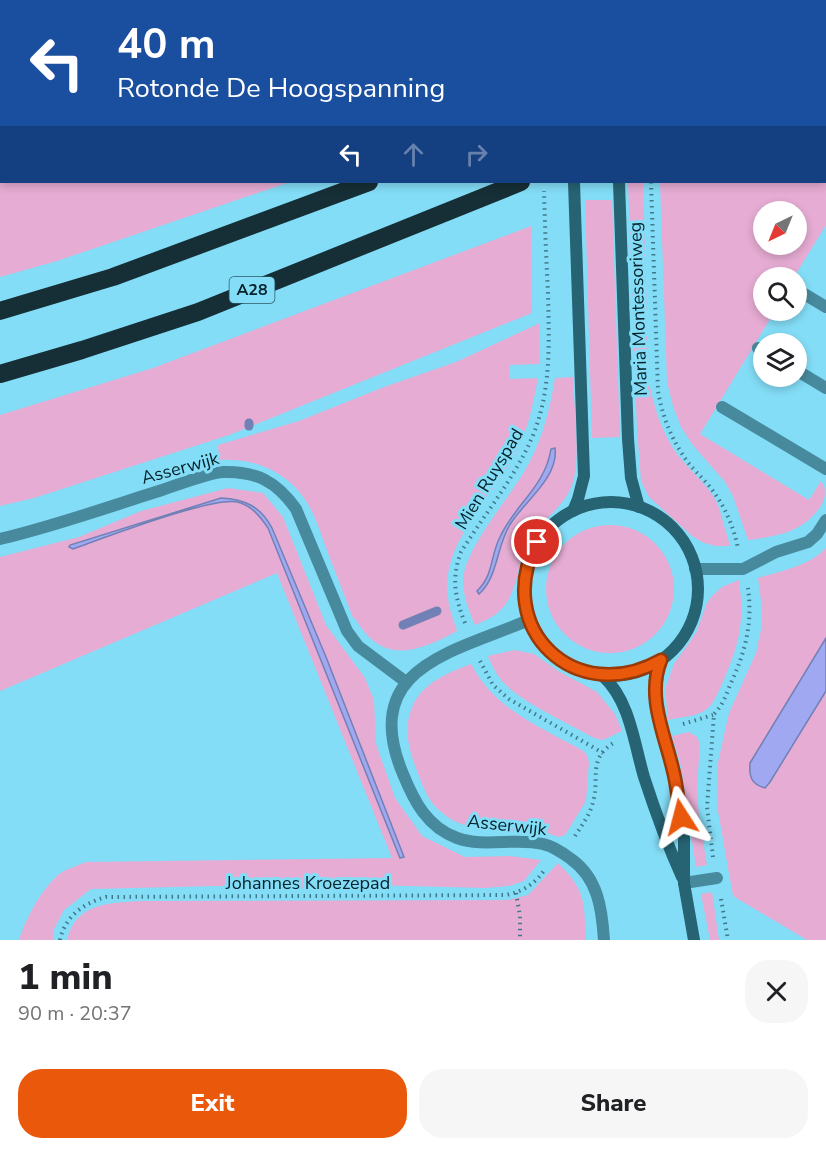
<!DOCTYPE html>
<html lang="en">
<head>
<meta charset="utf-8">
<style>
  :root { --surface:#fff; --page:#f6f6f6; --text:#202124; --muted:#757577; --accent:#ea580c }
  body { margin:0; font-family:"Nunito Sans",sans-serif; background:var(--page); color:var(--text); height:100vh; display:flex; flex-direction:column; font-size:22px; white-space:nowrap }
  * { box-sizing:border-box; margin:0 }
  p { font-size:20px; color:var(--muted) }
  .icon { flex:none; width:33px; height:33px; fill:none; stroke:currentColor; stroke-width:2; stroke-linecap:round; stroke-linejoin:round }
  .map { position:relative; height:940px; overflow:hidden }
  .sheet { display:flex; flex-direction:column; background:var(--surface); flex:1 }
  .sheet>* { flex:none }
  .hud { position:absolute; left:0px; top:0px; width:826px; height:183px; box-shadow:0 3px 9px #0003; background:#1a4fa0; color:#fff; overflow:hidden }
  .needle { width:39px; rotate:223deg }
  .fabs { position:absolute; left:753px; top:201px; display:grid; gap:12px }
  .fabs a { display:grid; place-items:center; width:54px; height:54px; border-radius:50%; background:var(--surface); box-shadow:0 3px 9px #0003; font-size:30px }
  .pin { position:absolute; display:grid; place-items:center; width:51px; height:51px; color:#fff; margin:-26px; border:3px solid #fff; border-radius:50%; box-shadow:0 2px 6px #0007 }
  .me { position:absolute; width:66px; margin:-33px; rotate:351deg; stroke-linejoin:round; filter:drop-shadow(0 0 4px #0008) }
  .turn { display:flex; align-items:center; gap:21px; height:126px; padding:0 18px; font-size:27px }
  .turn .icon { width:78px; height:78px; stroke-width:2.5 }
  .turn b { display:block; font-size:42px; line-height:51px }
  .lanes { display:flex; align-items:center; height:57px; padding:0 18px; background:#0003; justify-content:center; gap:30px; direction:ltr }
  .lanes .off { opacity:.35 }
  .round { display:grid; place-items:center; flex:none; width:63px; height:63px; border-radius:24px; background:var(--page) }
  .head { display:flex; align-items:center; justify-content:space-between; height:102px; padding:0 18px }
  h1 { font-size:36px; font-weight:800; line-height:45px }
  .button { display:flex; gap:12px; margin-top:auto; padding:12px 18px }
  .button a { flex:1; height:69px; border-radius:24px; background:var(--accent); color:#fff; font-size:24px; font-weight:800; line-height:69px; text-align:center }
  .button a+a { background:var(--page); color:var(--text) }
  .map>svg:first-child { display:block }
</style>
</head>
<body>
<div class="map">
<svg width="826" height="940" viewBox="0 0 826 940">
  <rect width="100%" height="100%" fill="#84ddf7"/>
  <g fill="#e6acd3" fill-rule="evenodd">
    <path d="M0 0H524V1L2 2V182H290L57 261 0 277Z"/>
    <path d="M826 76V225L794 277 764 278V310L775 311 700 434 809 500 821 481C826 488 826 494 823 502 807 531 780 536 748 540L733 496 725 482 692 444 681 427 673 406 667 382 660 182H825ZM764 212H796V244H764Z"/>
    <path d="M628 182H643L649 383C655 410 663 438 682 460 693 473 706 484 715 499L719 508 730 546H716L704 543 692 536 649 497 641 481 637 429Z"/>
    <path d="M585 200H612L620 437 592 438Z"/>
    <path d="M531 226 532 313 229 435 34 498 0 506V415L153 368Z"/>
    <path d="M540 323V364L510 365V379L538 378C533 404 528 431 515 454 492 498 440 544 448 597 449 610 454 621 458 633L457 631C417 653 381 665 355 618H353C345 596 336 575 328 553 322 537 317 520 309 506 291 473 255 457 219 460L218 445 299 421 384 387 456 362Z"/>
    <path d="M573 377C574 409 580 448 574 478 568 506 542 518 529 541 517 561 519 586 505 605 497 616 486 620 475 625 469 611 463 596 463 581 464 548 511 497 528 465 543 438 550 408 555 378ZM551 450 553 463 540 487 507 528 498 549 490 581 477 591C493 576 490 555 500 537 515 504 545 487 551 450Z"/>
    <path d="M228 488 263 493 283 517 326 625 365 678 374 700 376 744 395 798 422 836 465 857 510 856 541 860 524 881 509 886 485 888 370 885 284 889 216 886 91 889 64 910 53 931V940H19C26 918 41 890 59 874 66 869 77 866 86 862L392 858 277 573 0 691V557L79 537 141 511Z"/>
    <circle cx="610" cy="589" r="64"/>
    <path d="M826 548V638L750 763 749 773 765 788 826 691V940H807L733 896 717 806 718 762 729 713 756 653 761 629 762 609 758 578C781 571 809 566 826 548Z"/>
    <path d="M739 580C745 623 739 645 722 684 717 694 714 705 704 711 694 717 679 717 668 720L665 689 674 664 696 633 707 603 712 596 722 587Z"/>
    <path d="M514 650 534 654 558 671 597 692 615 714 622 731 603 740 594 738C570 724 523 703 505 684 497 676 492 666 488 656Z"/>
    <path d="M471 664C495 710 539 726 582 750L587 755 589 762 586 801 565 835 559 837 543 832 482 830V828C466 827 452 822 440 811 429 802 424 789 419 776 409 751 401 727 415 701 427 681 450 672 471 664Z"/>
    <path d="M689 732 697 737 700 744 697 787 699 818 707 865 696 867 681 766 672 736Z"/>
    <path d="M558 863C586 890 584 902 586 940H67C76 903 108 903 140 901L508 900 528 895Z"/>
    <path d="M712 892 719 940H710L701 894Z"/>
  </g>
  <g fill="#a0a8f1" stroke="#7180b5" stroke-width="1.5">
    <path d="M555 448C559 477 525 501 511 523 496 545 499 576 479 594L477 591C494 575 490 556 500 537 515 504 545 487 551 449Z"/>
    <path d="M221 498C245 499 261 507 272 528L326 657 404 857 400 858 268 528C260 516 251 505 237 502 210 497 104 538 73 549L69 547 70 545Z"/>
    <path d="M826 638V691L770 782 765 788C751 784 749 777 750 763Z"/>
  </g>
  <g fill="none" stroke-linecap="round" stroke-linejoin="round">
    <g stroke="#7180b5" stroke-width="9">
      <path d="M249 426V423"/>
      <path d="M403 625 437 611"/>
    </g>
    <g stroke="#40798a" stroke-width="4" stroke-dasharray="1.5 4.5" stroke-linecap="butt">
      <path d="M537 0 538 2"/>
      <path d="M644 0V2"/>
      <path d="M651 182 658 391C662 414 670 436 683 455 690 467 701 476 710 487 724 505 734 526 738 549"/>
      <path d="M465 623C455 598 451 578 461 552 484 515 513 480 531 440 552 392 549 342 548 292 546 258 545 225 544 191"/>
      <path d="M480 661 493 685 509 699 603 753"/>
      <path d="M683 724 713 715"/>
      <path d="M575 836C582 825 590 815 593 802 600 779 587 758 615 742"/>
      <path d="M713 857 707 807 714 714C722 706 726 696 730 685 745 653 753 624 748 588"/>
      <path d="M516 893 520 916V940"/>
      <path d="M721 899 728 940"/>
      <path d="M60 940C65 916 84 903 106 897L505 895C523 892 536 883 546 868"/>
    </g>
    <g stroke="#478a9d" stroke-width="12">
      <path d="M796 289 826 307"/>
      <path d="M758 348 764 351"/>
      <path d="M796 370 826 388"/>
      <path d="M722 407 826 469"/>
      <path d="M0 539C55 526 108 507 162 490 178 485 207 473 223 472 257 471 277 482 296 509L347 631 358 646 406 682"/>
      <path d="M695 569H743L776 552 808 542 817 534 826 520"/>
      <path d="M684 883 717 878"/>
    </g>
    <path stroke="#478a9d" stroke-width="12" d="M529 620C454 652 358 667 403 774 414 801 427 827 457 838 484 848 516 837 543 844 553 846 563 853 571 859 598 878 602 909 604 940"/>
    <g stroke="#266373" stroke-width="12">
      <path d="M562 0 563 2"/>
      <path d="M612 0 613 2"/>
      <path d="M619 182 628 439 631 478 639 507"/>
      <circle cx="611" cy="589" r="87"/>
      <path d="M573 511 578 499 584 476 574 182"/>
      <path d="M661 660 655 674 656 706 674 772 684 839V883L694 940"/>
      <path d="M603 676C630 701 634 743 644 777 655 811 667 844 682 877"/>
    </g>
    <g stroke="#162f36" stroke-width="18">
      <path d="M755 2 758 0"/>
      <path d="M825 30H826"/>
      <path d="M0 311 113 277 369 182"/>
      <path d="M0 374 82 350 198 312 521 182"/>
    </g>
  </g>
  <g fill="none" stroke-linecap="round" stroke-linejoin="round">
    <defs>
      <path id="route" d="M537 542C492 629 576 708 661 660 646 696 665 735 673 770 677 785 678 801 681 817"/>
    </defs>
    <use href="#route" stroke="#983908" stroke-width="15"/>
    <use href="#route" stroke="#ea580c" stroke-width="10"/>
  </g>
  <g text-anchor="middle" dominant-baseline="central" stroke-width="6" stroke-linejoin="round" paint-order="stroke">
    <rect fill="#84ddf7" stroke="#2a5967" stroke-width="1.5" x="229.5" y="277" width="45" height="26" rx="4.5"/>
    <g font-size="16" font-weight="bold" fill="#042129">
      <text x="252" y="290">A28</text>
    </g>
    <g font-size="18" fill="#042129" stroke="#84ddf7">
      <text transform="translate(638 309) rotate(-92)">Maria Montessoriweg</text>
      <text transform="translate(180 468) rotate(-15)">Asserwijk</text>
      <text transform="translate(489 479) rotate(-59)">Mien Ruyspad</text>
      <text transform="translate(507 825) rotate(6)">Asserwijk</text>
      <text x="308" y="883">Johannes Kroezepad</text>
    </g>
  </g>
</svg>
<div class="fabs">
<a><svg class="needle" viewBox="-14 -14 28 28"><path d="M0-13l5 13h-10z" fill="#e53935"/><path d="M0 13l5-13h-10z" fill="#757577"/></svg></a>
<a><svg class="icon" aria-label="search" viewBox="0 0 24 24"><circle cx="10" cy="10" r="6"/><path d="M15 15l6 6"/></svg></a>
<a><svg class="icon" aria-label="layers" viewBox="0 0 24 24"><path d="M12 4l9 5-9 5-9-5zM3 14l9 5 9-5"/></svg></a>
</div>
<div class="pin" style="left:537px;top:542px;background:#d93025"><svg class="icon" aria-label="arrive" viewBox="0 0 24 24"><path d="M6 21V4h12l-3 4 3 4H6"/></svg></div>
<svg class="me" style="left:681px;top:817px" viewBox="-20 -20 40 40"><path d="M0-17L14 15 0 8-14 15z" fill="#ea580c" stroke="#fff" stroke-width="4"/></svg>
<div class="hud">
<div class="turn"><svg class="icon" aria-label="left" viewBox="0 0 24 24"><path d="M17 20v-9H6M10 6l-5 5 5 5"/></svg><div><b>40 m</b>Rotonde De Hoogspanning</div></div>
<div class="lanes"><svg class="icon" aria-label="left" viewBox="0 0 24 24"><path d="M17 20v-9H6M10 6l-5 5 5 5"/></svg><svg class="icon off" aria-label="ahead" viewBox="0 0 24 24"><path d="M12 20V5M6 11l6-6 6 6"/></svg><svg class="icon off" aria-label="right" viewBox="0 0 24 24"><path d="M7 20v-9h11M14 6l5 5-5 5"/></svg></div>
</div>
</div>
<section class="sheet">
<div class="head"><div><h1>1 min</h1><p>90 m · 20:37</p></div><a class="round"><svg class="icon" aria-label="close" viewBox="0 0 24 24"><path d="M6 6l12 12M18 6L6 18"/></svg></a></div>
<div class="button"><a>Exit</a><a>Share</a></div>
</section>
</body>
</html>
